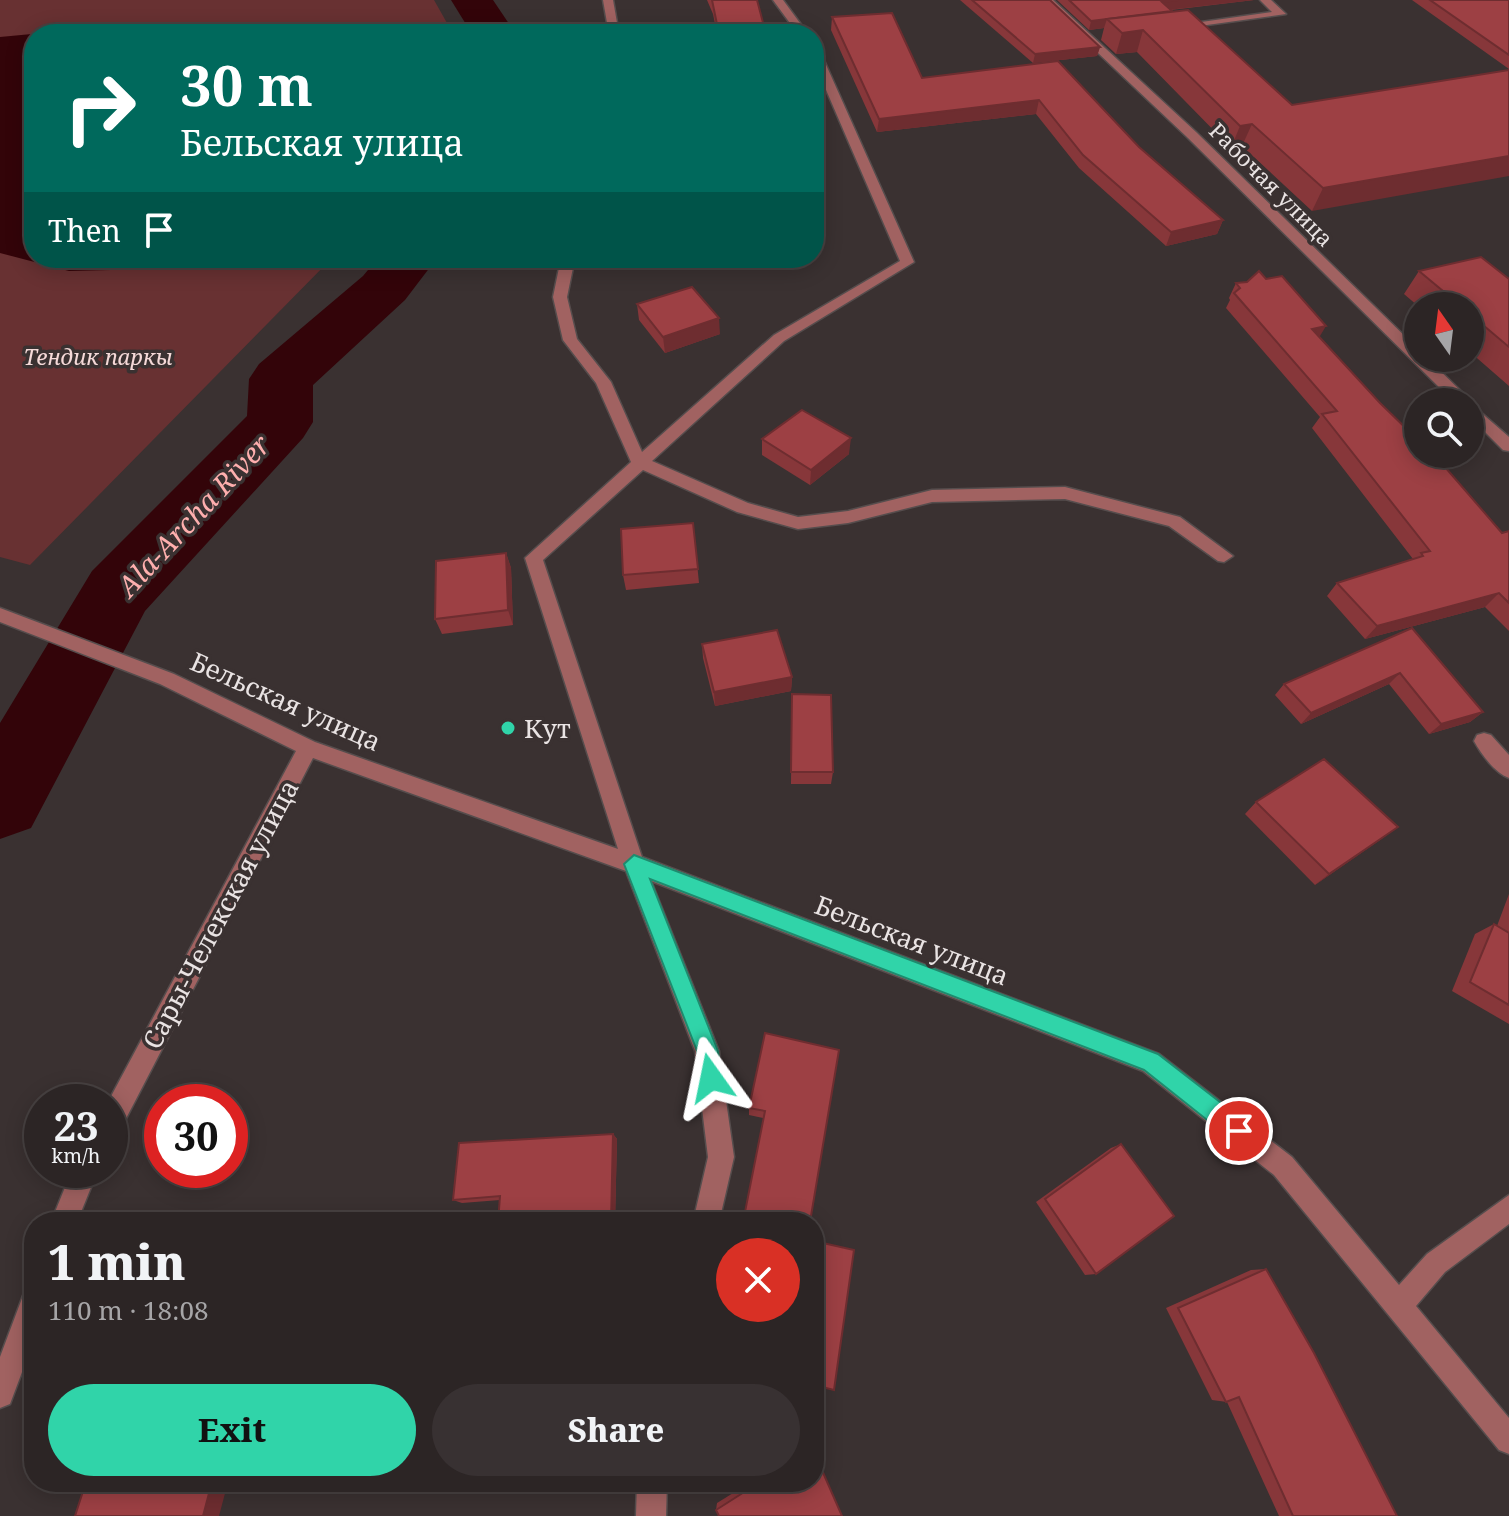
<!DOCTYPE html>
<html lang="en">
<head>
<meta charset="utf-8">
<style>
  :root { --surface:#2c2525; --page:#383132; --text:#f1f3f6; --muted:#a6a5a7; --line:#484242; --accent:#30d4a9 }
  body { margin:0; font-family:"Noto Serif",serif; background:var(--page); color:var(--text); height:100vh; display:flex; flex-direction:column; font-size:30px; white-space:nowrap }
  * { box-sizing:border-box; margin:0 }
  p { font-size:26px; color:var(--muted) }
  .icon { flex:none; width:44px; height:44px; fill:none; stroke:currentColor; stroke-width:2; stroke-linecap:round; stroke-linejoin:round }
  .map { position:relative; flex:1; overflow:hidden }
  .side { position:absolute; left:24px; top:1212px; width:800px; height:280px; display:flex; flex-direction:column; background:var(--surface); border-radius:32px; box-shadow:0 4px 20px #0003,0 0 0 2px var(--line) }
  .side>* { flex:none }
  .guide { position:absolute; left:24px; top:24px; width:800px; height:244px; border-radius:32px; box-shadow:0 4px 20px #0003,0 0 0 2px var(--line); background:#00695c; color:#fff; overflow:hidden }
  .needle { width:52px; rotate:346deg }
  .tools { position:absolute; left:1404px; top:292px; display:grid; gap:16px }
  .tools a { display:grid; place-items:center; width:80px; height:80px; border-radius:50%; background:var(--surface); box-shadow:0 4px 20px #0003,0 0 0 2px var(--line); font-size:40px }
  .speed { position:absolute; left:24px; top:1084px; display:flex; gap:16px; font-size:40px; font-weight:700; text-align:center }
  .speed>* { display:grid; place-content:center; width:104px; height:104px; border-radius:50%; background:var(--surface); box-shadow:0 4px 20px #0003,0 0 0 2px var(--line); line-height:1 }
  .speed small { font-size:20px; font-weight:400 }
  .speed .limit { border:12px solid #d22; background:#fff; color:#111 }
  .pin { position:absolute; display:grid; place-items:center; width:68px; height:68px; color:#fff; margin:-34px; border:4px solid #fff; border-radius:50%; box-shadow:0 2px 8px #0007 }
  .me { position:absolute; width:88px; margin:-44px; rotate:348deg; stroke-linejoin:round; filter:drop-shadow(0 0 6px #0008) }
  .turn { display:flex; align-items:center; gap:28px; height:168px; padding:0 24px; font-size:36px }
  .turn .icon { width:104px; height:104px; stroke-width:2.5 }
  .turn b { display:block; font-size:56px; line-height:68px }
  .then { display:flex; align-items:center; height:76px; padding:0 24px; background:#0003; gap:16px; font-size:30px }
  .round { display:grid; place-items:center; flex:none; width:84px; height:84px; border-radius:42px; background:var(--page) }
  .summary { display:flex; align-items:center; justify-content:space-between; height:136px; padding:0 24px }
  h1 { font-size:48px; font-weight:800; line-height:60px }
  .action { display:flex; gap:16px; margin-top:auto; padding:16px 24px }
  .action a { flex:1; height:92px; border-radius:48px; background:var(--accent); color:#111; font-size:32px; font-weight:800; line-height:92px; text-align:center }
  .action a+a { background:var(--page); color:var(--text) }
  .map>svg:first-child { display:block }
</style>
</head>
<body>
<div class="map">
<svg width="1509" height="1516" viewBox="0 0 1509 1516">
  <rect width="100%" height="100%" fill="#3a3131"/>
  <path fill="#683132" d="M0 0H434L447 23 449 34H34V258H332L30 565 0 557Z"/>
  <path fill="#330409" d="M149 23 245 25 305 34H34V258H199L193 268 69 271 0 253V37Z"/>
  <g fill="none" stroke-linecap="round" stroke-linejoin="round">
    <g fill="#330409" fill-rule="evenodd">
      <path d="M451 0H493L516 34H472Z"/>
      <path d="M378 258H437L405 300 313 385V422L303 438 145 611 31 828 0 839V723L92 571 247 416 249 379 259 364 363 276Z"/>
    </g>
    <defs>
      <g id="minor">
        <path d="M603 0H613L619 34H609Z"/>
        <path d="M773 0H783L808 34H798Z"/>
        <path d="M1042 0H1053L1196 132 1418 349V358H1427L1468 398 1471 402 1470 403 1509 437V451L1503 450 1470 417V402H1454L1188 138Z"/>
        <path d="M1260 0H1271L1286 14 1178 29 1173 26 1272 12Z"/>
        <path d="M814 46 819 49 914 262 784 341 652 461 748 503 798 517 848 511 932 490 1065 487 1180 517 1233 556 1224 562 1218 561 1169 526 1065 499 932 502 848 523 798 529 737 512 643 470 543 560 642 857 1159 1054 1292 1157 1399 1285 1427 1254 1509 1195V1224L1445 1272 1416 1306 1509 1418V1454L1499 1450 1274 1175 1143 1071 651 881 719 1051 734 1157 719 1222H693L708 1157 695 1051 626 871 313 758 119 1132 110 1135 108 1102 296 751 160 684 0 622V608L174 674 315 742 618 849 525 558 631 462 596 383 563 340 553 297 561 258H575L567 297 577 339 611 382 642 452 774 335 900 261 814 62Z"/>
        <path d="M1484 733 1491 735 1509 755V778C1495 773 1481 754 1474 741L1477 735Z"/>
        <path d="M72 1170H98L77 1222H51Z"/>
        <path d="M34 1289V1340L10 1404 0 1408V1357L24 1293Z"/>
        <path d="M637 1482H667L666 1516H636Z"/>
      </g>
    </defs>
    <use href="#minor" stroke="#564d4d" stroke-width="3"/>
    <use href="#minor" fill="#a16261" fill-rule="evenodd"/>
  </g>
  <g fill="#87373a">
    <path d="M707 0H757L766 34H717L713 14Z"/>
    <path d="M960 0H1050L1100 47 1097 56 1033 63Z"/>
    <path d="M1057 0H1254L1171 10 1292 105 1509 70 1312 211 1242 146 1231 148 1137 52 1116 54 1101 40 1104 28 1089 30Z"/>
    <path d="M1412 0H1509V69Z"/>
    <path d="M832 17 922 78 1058 61 1139 147 1223 220 1217 234 1166 246 1079 168 1036 114 877 132 831 30Z"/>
    <path d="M1419 271 1509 279V386L1470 352V306H1418L1404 294Z"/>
    <path d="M1236 283 1319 337 1502 533 1509 531V631L1485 607 1365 639 1327 596 1337 583 1413 559 1312 428 1320 417 1226 308 1230 300 1229 298Z"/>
    <path d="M637 304 720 334 665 353 639 320Z"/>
    <path d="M762 439 849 454 810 485 762 455Z"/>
    <path d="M693 523 699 583 626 590 623 575Z"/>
    <path d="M506 553 511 568 513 625 442 634 435 619Z"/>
    <path d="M1412 628 1483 712 1470 722 1429 734 1389 684 1301 724 1275 695 1284 684Z"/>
    <path d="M702 644 792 677 791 691 715 706 703 658Z"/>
    <path d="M792 694 833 772 831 784H791Z"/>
    <path d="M1256 802 1398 827 1315 885 1245 814Z"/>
    <path d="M1509 894V1024L1452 991 1475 934 1494 924 1497 926Z"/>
    <path d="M765 1033 810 1222 763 1118 749 1115V1108Z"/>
    <path d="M613 1134 617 1139 615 1222H498L500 1200 462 1203 453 1200Z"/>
    <path d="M1121 1144 1096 1274 1085 1275 1036 1202 1111 1148Z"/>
    <path d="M1266 1269 1397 1516H1279L1227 1402 1212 1400 1166 1308 1251 1270Z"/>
    <path d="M751 1482H814L716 1510 717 1503Z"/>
  </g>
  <g fill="#6e2d30">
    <path d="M1178 0H1254L1159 11 1162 2Z"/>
    <path d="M1107 19 1104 28 1089 30 1091 21Z"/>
    <path d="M1143 30 1137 52 1116 54 1122 33Z"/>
    <path d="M1100 47 1097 56 1033 63 1035 54Z"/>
    <path d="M1039 100 1036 114 877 132 879 119Z"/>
    <path d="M1252 124 1242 146 1231 148 1240 126Z"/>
    <path d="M1509 156V176L1312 211 1323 188Z"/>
    <path d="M1223 220 1217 234 1166 246 1171 232Z"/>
    <path d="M719 318 720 334 665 353 663 337Z"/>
    <path d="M1326 326 1317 341 1312 329Z"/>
    <path d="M851 438 849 454 810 485 811 470Z"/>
    <path d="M506 553 511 568 513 625 508 610Z"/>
    <path d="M1499 593 1485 607 1365 639 1377 626Z"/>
    <path d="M1400 673 1389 684 1301 724 1311 713Z"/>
    <path d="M792 677 791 691 715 706 714 692Z"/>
    <path d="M1483 712 1470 722 1429 734 1441 724Z"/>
    <path d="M1398 827 1383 838 1315 885 1329 874Z"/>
    <path d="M613 1134 617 1139 615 1222H611Z"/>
    <path d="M212 1482H228L219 1516H203Z"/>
  </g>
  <g fill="#9d4044" stroke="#6e2d30" stroke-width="2">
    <path d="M712 0H757L766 34H719Z"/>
    <path d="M972 0H1050L1100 47 1035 54Z"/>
    <path d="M1069 0H1178L1162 2 1172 11 1091 21Z"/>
    <path d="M1430 0H1509V55Z"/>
    <path d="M1188 10 1292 105 1509 70V156L1323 188 1252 124 1240 126 1143 30 1122 33 1107 19Z"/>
    <path d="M892 13 922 78 1058 61 1139 147 1223 220 1171 232 1083 155 1039 100 879 119 832 17Z"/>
    <path d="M1481 257 1509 279V347L1470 314V306H1461L1419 271Z"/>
    <path d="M1259 271 1266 279 1282 276 1326 326 1312 329 1380 403 1418 440V454H1432L1445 467 1502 533 1509 531V603L1499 593 1377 626 1337 583 1423 556 1421 553 1430 551 1322 414 1337 411 1234 293 1240 288 1236 283 1247 282Z"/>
    <path d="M692 287 719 318 663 337 637 304Z"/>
    <path d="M802 410 851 438 811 470 762 439Z"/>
    <path d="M693 523 698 569 623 575 621 529Z"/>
    <path d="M506 553 508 610 435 619 436 561Z"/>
    <path d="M1412 628 1483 712 1441 724 1400 673 1311 713 1284 684Z"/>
    <path d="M777 630 792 677 714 692 702 644Z"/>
    <path d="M792 694 831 695 833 772H791Z"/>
    <path d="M1324 759 1398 827 1329 874 1256 802Z"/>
    <path d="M1494 924 1509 933V1005L1470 982Z"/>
    <path d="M765 1033 839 1050 810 1222H743L765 1111 749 1108Z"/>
    <path d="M613 1134 611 1222H498L500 1196 453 1200 459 1143Z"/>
    <path d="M1121 1144 1174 1216 1096 1274 1045 1199Z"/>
    <path d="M814 1241 854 1250 834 1390 814 1385Z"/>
    <path d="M1266 1269 1314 1353 1397 1516H1293L1239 1397 1226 1402 1178 1308Z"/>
    <path d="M814 1452 842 1516H719L716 1510 760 1482H814Z"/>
    <path d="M86 1482H212L203 1516H75Z"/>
  </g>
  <path fill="#30d4a9" stroke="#1f8a6e" stroke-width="2" d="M634 855 1158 1054 1247 1123 1250 1131 1247 1139 1239 1143 1231 1139 1144 1070 650 879 718 1051 722 1078 719 1085 711 1089 703 1085 697 1051 624 864Z"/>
  <circle fill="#30d4a9" stroke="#3a3131" stroke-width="3" cx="508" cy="728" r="8"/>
  <g text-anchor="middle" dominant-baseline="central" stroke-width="7" stroke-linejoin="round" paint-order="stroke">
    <g font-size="22" fill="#e9e3e3" stroke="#3a3131">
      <text transform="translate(1272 184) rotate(45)">Рабочая улица</text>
    </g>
    <g font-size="22" font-style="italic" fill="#f5d9d8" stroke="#3a3131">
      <text x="98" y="356">Тендик паркы</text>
    </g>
    <g font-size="26" fill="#e9e3e3" stroke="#3a3131">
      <text transform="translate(286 701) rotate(24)">Бельская улица</text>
      <text transform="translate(220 914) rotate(-62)">Сары-Челекская улица</text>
      <text transform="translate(912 940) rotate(21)">Бельская улица</text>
    </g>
    <g font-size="26" fill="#e9e3e3" stroke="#3a3131" text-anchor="start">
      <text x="524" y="728">Кут</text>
    </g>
    <g font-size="28" font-style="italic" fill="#feafae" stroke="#3a3131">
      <text transform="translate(193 515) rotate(-47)">Ala-Archa River</text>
    </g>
  </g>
</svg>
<div class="tools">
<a><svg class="needle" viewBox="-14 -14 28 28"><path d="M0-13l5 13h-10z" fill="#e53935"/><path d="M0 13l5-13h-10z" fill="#a6a5a7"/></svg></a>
<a><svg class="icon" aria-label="search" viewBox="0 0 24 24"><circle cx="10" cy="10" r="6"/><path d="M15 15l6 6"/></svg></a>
</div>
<div class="speed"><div>23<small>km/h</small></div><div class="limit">30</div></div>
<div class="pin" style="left:1239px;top:1131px;background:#d93025"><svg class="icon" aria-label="arrive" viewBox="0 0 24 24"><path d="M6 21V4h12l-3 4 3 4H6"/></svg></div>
<svg class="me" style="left:711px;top:1078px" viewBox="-20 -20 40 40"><path d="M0-17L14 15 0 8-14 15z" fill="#30d4a9" stroke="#fff" stroke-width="4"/></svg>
<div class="guide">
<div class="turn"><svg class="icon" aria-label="right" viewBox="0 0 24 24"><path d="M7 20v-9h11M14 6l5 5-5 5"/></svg><div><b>30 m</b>Бельская улица</div></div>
<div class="then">Then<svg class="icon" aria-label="arrive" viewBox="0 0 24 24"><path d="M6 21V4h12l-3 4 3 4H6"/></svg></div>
</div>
<section class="side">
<div class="summary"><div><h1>1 min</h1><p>110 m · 18:08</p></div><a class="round" style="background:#d93025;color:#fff"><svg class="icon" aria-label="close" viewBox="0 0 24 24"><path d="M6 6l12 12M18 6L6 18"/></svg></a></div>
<div class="action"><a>Exit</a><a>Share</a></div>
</section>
</div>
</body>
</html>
